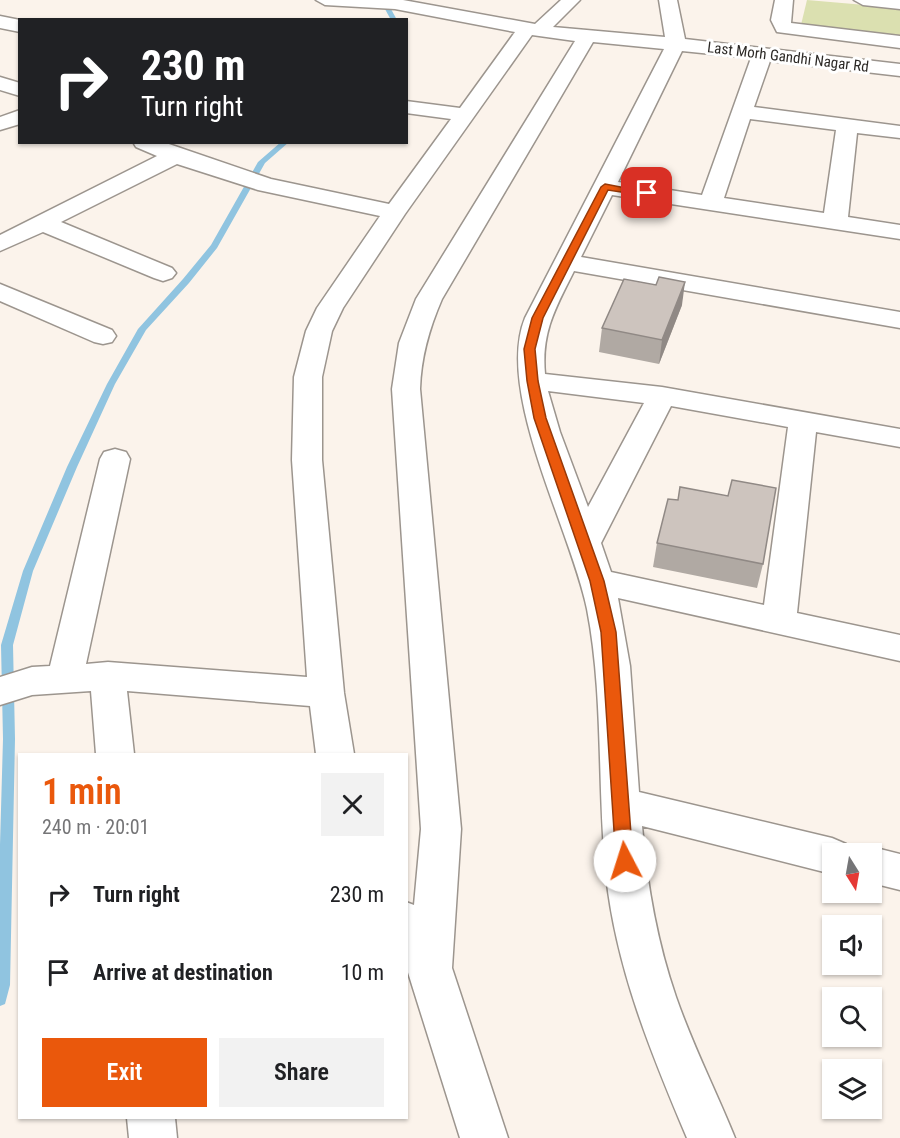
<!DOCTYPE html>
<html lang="en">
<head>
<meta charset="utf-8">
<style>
  :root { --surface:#fff; --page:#f2f2f2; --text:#202124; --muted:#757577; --accent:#ea580c }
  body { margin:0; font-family:"Roboto Condensed",sans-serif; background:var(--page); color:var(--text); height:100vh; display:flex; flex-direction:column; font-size:22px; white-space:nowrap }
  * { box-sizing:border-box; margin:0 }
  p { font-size:20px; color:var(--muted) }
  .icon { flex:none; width:33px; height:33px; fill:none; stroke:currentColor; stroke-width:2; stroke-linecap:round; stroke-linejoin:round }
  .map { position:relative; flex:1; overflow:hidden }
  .drawer { position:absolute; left:18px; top:753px; width:390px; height:366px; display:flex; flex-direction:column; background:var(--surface); border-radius:0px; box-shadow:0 2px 4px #0004 }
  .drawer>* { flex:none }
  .top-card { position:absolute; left:18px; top:18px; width:390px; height:126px; border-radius:0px; box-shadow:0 2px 4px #0004; background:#202124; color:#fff; overflow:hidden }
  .needle { width:39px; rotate:169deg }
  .controls { position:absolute; left:822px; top:843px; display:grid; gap:12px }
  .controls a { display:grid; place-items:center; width:60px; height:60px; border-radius:0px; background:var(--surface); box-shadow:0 2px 4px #0004; font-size:30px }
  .pin { position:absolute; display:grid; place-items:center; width:51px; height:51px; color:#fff; margin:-26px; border-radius:12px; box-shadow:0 3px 9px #0006 }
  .me { position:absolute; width:66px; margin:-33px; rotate:355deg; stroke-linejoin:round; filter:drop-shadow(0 0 4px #0008) }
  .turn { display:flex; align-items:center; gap:21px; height:126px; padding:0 24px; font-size:27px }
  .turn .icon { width:78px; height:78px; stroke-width:2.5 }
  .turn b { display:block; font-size:42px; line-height:51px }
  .round { display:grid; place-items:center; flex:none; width:63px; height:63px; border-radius:0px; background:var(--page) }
  .summary { display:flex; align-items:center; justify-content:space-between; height:102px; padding:0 24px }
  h1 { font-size:36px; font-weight:600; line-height:45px; color:var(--accent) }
  .action { display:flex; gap:12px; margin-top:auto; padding:12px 24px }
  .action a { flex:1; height:69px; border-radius:0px; background:var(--accent); color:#fff; font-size:24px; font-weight:600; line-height:69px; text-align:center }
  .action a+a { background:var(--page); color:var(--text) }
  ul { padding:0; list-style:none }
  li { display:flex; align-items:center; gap:18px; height:78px; padding:0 24px }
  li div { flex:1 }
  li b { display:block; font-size:22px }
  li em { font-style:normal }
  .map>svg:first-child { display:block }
</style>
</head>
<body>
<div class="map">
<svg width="900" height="1138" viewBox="0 0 900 1138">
  <rect width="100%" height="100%" fill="#fbf3eb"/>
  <path fill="#dbe0b0" d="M807 0 900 8V40L800 29Z"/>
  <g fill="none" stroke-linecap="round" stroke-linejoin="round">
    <g fill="#90c4e0" fill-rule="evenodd">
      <path d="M380 0H386L397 20H391Z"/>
      <path d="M281 142H289L265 163 217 248 189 283 146 330 115 384 77 467 33 571 13 645 15 739 10 985 5 1004 0 1006V845L3 739 1 645 23 571 67 467 107 384 138 329 183 279 211 245 258 162Z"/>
    </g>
    <defs>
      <g id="minor">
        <path d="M316 0H403L535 24 561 0H580L553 27 665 37 659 0H677L685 39 900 64V76L770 61 754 107 900 126V138L857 133 848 217 900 225V239L612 195 581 257 900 312V328L574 271C556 307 541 332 545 374L662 387 900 429V447L816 432 797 613 900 635V661L618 598 630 666 639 792 832 838 846 844 851 854H832V874L642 826C647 885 657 942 676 997 693 1046 716 1091 735 1138H687C651 1053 616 968 606 875 597 787 604 696 587 609 571 530 495 392 525 318L664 49 593 42 442 299C429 329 421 357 420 389L461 829 452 968 508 1138H460L406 966V902L414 905 421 829 392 389 399 343 416 299 575 41 532 35 405 214 343 308 332 331 322 377V460L344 693 354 754H316L310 706 127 691 134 754H96L91 691 32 695 0 705V677L32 667 50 666 100 459 104 452 115 449 126 452 130 459 86 664 108 662 307 677 292 460 294 377 306 331 317 308 380 216 258 190 177 164 61 222 172 268 176 273 172 278 163 281 154 278 43 232 0 251V235L157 156 136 147 133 142H163L271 179 389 204 451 119 406 113V101L460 108 515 32 395 9 325 5ZM682 51 751 58 702 195 618 182ZM750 119 836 130 824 213 724 198ZM548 391 644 403 588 507 560 432ZM671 406 788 427 764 605 611 572 601 543Z"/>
        <path d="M775 0H793L791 23 900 36V48L777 32 771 20Z"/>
        <path d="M854 0H900V9L863 5Z"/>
        <path d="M0 16 20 20V32L0 28Z"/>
        <path d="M0 77 20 83V96L0 90Z"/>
        <path d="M20 110V124L0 130V117Z"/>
        <path d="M0 284 112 330 116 336 112 342 103 344 94 342 0 301Z"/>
        <path d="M872 847 900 854V890L872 883V854H857Z"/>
        <path d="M127 1118H175L177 1138H129Z"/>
      </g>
    </defs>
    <use href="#minor" stroke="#9c958e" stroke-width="3"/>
    <use href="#minor" fill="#fff" fill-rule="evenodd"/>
  </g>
  <g fill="#b0a9a3">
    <path d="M682 305 659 364 599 352 602 328Z"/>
    <path d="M678 500 763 564 757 588 653 567 657 543Z"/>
  </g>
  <path fill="#908985" d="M685 282 682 305 659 364 662 340Z"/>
  <g fill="#cdc4be" stroke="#908985" stroke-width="1.5">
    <path d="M659 277 685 282 662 340 602 328 624 279 656 285Z"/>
    <path d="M732 480 776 488 763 564 657 543 668 499 678 500 680 487 728 496Z"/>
  </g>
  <path fill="#ea580c" stroke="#983908" stroke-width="1.5" d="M605 184 652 193 647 196 608 190 543 318 535 349 538 381 546 418 604 581 616 632 633 861 631 866 625 868 619 866 616 861 601 632 590 581 534 418 527 381 524 349 532 318 601 187Z"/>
  <g text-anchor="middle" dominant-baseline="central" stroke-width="6" stroke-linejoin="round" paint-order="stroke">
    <g font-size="15" fill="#2c2926" stroke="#fff">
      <text transform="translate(788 57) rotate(7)">Last Morh Gandhi Nagar Rd</text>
    </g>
  </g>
</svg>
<div class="controls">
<a><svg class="needle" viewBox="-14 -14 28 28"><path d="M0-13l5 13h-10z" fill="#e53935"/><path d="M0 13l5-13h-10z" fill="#757577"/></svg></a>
<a><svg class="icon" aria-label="sound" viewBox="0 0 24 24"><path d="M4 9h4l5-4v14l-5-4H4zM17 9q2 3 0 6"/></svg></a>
<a><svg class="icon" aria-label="search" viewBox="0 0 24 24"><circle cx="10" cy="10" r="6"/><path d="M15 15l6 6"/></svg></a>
<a><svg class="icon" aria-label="layers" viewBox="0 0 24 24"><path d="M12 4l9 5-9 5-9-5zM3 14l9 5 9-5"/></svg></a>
</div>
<div class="pin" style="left:647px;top:193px;background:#d93025"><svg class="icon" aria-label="arrive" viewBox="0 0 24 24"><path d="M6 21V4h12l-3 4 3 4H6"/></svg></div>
<svg class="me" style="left:625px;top:861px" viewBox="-20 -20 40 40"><circle r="19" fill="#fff"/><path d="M0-13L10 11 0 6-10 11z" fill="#ea580c"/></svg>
<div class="top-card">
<div class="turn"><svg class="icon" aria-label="right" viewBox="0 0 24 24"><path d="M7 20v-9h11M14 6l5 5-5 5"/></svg><div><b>230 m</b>Turn right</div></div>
</div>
<section class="drawer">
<div class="summary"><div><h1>1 min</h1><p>240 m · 20:01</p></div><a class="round"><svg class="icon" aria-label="close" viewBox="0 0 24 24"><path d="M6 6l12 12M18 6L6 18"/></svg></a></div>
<ul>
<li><svg class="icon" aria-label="right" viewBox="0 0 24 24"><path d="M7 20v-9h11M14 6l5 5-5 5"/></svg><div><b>Turn right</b></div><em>230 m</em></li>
<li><svg class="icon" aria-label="arrive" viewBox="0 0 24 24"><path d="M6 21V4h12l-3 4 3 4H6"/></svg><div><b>Arrive at destination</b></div><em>10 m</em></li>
</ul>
<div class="action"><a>Exit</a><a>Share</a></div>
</section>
</div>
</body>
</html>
